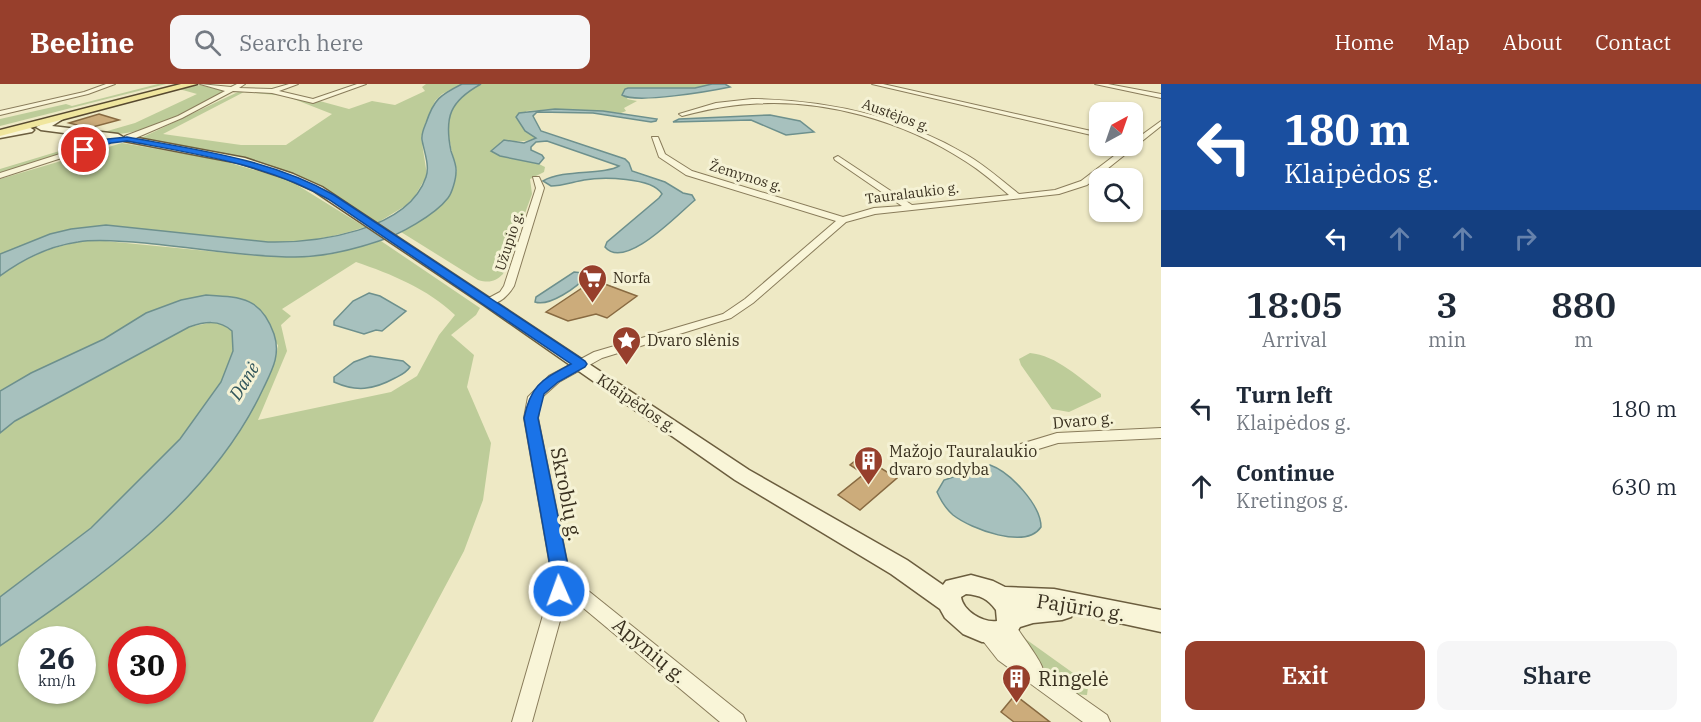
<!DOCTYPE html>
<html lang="en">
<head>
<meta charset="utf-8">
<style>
  :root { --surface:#fff; --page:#f6f6f7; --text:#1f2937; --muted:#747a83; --accent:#973f2c }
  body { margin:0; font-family:"IBM Plex Serif",serif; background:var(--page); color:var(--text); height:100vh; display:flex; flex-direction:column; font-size:22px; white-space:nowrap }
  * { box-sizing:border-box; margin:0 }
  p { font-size:20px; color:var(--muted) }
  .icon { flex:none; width:33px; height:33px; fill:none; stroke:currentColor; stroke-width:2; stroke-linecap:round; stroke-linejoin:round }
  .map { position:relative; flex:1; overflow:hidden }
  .side { display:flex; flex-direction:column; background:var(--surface); width:540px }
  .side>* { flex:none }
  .top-card { background:#1a4fa0; color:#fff; overflow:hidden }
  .needle { width:39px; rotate:40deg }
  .tools { position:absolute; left:1089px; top:18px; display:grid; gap:12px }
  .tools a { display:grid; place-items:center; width:54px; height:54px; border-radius:12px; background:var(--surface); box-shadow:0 2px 4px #0004; font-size:30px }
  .speed { position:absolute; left:18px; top:542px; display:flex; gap:12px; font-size:30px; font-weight:700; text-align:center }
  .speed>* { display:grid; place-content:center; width:78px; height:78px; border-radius:50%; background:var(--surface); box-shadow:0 2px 4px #0004; line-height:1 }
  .speed small { font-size:15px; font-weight:400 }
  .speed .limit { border:9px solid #d22; background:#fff; color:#111 }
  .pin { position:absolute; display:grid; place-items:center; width:51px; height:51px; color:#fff; margin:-26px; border:3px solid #fff; border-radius:50%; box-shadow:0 2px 6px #0007 }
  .me { position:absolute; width:66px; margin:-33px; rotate:358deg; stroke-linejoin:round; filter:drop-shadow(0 0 4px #0008) }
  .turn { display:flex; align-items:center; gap:21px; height:126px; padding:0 24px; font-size:27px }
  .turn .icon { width:78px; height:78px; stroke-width:2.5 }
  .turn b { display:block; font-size:42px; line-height:51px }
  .lanes { display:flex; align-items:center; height:57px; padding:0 24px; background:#0003; justify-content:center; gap:30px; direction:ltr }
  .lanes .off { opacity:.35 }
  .eta { display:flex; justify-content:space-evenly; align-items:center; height:102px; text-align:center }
  .eta b { font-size:36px; font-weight:600; line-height:42px }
  .cta { display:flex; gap:12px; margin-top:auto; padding:12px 24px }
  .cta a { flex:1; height:69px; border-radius:12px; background:var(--accent); color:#fff; font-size:24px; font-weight:600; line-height:69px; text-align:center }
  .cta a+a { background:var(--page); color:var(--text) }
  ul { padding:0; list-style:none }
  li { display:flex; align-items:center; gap:18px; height:78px; padding:0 24px }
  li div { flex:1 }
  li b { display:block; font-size:22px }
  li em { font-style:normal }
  header { display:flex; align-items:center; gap:36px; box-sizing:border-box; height:84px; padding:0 30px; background:var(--accent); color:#fff }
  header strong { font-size:28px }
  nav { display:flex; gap:33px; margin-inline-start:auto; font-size:21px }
  .search { width:420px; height:54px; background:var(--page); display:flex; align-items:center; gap:15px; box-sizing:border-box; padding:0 21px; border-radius:12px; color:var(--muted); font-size:22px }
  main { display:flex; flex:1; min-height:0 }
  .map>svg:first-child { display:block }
</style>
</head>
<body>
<header>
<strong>Beeline</strong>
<div class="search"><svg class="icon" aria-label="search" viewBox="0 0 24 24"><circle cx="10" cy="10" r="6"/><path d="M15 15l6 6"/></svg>Search here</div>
<nav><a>Home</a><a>Map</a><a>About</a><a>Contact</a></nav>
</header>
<main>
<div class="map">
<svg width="1161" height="638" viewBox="0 0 1161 638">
  <rect width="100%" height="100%" fill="#eee9c5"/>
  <g fill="#bdcc99" fill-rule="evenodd">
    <path d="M158 0H166L0 42V35L66 20 72 22Z"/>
    <path d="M426 0H462L442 10 435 17 421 53 427 91 415 112 405 122 377 139C330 108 295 87 240 74 208 66 172 64 141 54L240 7 290 9 349 25 372 17 395 21 425 7 422 3ZM244 8 286 12 332 30 286 61H241L163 50Z"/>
    <path d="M481 0H712L695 4H634L627 15 637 17 624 24 626 27 621 29 555 25 526 27 537 53C518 62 513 53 500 58V72L539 80 545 83 544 88 530 95 532 110 503 190C495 198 489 199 478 196L401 148 432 128 457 87C446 46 439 23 481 0Z"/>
    <path d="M200 1 224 7C188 29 140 55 97 50L135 39 197 10 179 5Z"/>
    <path d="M96 56 100 57 99 59 0 91V85Z"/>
    <path d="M122 59 220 76 289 96 365 143C332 154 302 159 268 158L106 141 50 150 0 170V95Z"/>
    <path d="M95 156 258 172 332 170 381 157 480 224 476 231 451 251 474 271 467 303 491 359 483 416 464 467 373 638H0V562C95 496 211 416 261 308 269 292 276 279 278 261L227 212C172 210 134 240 87 264 58 279 28 291 0 307V192C29 171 60 159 95 156ZM356 178C391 190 428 205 455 231L439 251 417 292 391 308 258 336 287 267 281 241 291 232 282 225ZM32 555H82V606H32ZM122 555H172V606H122Z"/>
    <path d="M214 238 224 240 232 247 233 267 221 298 180 355 91 444 0 513V349L15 337 189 243Z"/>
    <path d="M1030 269C1056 271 1081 295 1101 310V313L1069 328 1052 325 1021 281 1019 275Z"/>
    <path d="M1020 551 1080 594 1088 603 1087 611C1059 612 1034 571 1020 551Z"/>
  </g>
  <g fill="#a7c1be" stroke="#6d908d" stroke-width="1.5">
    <path d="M462 0H481C450 17 444 33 451 67 453 73 457 82 456 88 456 95 452 109 448 114 435 131 399 151 379 157 352 166 324 173 295 173 241 173 187 162 133 158 114 157 96 155 78 158 50 162 23 175 0 192V170L50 150 71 145 106 141 268 158C316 159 408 147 426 93 430 82 424 67 422 56 421 50 424 44 426 39 434 15 440 11 462 0Z"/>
    <path d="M712 0H725L730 3C711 7 636 20 622 11L625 5 628 4H695Z"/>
    <path d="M555 25 603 27 657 35 656 37 651 38 593 29 537 28 533 32 541 47 625 75 629 79 632 87 665 98 683 109 692 111 695 116C678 130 625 187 605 163L607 158 659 114 662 110C652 93 602 93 584 96 573 98 561 102 551 102L543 97C563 85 605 91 619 82L547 57 536 58 531 63V66L542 71 544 74 539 80 500 72 491 67 504 56 524 59 536 54 525 47 516 33 519 29Z"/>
    <path d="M770 31 800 37 814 48 786 51 751 36 673 38 679 35Z"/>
    <path d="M574 188 583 189 586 192C578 203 549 223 535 218L536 213Z"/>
    <path d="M369 209 380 212 406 227 382 247 376 246 364 250 334 241V237L353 217Z"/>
    <path d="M206 211C241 213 261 213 274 250 281 271 272 286 263 305 211 417 99 494 0 562V513L91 444 180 355 221 298 233 267 232 247C219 235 204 238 189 243L15 337 0 349V307L31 289 104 255 146 229 181 216Z"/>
    <path d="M370 272 403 277 410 283C406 289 401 291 395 294 373 306 356 308 334 298V293L354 278Z"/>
    <path d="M990 381C1010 388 1041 421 1041 443 1026 466 971 445 953 431 945 424 941 417 937 408L944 396Z"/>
  </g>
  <g fill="#ccac7b" stroke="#886a41" stroke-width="1.5">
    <path d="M99 30 119 36 89 44 69 39Z"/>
    <path d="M594 196 637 212 607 234 596 230 568 237 546 228Z"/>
    <path d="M861 372 897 394 860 426 838 411 864 390 850 381Z"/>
    <path d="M1015 611 1050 638H1014L1001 628Z"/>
  </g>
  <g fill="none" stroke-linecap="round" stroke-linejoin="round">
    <defs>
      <g id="minor">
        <path d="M106 0H115L88 10 0 31V27L84 8Z"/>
        <path d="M200 0 231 3 237 0H245L239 4 272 5 289 0H298L279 7 313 15 357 0H366L313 19 272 9 233 7 182 34 131 56H125V52L178 32 225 7Z"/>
        <path d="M872 0H883L1100 49V53Z"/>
        <path d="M1095 0H1108L1161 10V14Z"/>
        <path d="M752 15C829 16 901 32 967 71 986 82 1002 97 1019 110L1055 106 1081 97 1127 62H1132V58L1161 37V42L1087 101 1059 110 875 130 846 138 753 219 731 234 602 274 559 298 541 314 538 334 568 482V501L586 505 743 631 746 638H720L575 517 566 515 532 638H512L550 507V482L524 334 528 313 549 292 594 268 723 230 745 215 836 137 686 91 659 73 652 53H658L665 70 692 87 843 133 874 124 902 122 835 76 834 74 838 72 912 121 1009 111C995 99 981 87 965 77 904 37 823 14 750 20 727 21 705 26 682 32L679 30 716 19Z"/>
        <path d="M107 55 114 57 0 94V89Z"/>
        <path d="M533 93H539L544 104 514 202C508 212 498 222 485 220V216L500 208 504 202 536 104Z"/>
        <path d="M1161 344V354L1058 359 1009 374 1004 373 1002 369 1004 365 1057 349Z"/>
        <path d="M1007 537 1014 539C1020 550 1042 577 1043 586L1107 631 1110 638H1083L998 576 976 548 978 542 985 540 992 542 1001 552 998 545 1000 539Z"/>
      </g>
      <g id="secondary">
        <path d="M58 32 63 35 52 42 118 50 123 53 118 56 41 46 36 43Z"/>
        <path d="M29 43 34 46 32 48 0 54V48Z"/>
        <path d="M127 52 245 74 293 90 322 103 749 386 907 476 943 501 946 497 971 491 993 497 1005 503 1054 505 1161 526V548L1073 529 1071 533 1062 536 1033 539 1020 543 1014 553 1000 559 982 558 963 550 945 534 940 525 891 490 735 396 484 221 314 107 285 94 239 79 124 57 122 55ZM966 510C980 511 988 515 996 526L997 537C983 539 963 527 961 513Z"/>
      </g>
      <path id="primary" d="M181 0H197L0 52V46Z"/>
    </defs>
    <use href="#minor" stroke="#897c5b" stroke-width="2"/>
    <use href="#secondary" stroke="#6b5d3e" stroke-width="3"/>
    <use href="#primary" stroke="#57492f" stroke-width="3"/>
    <use href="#minor" fill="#f9f5d8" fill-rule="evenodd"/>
    <use href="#secondary" fill="#f9f5d8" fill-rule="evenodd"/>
    <use href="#primary" fill="#f0e69e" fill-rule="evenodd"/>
  </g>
  <path fill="#1a73e8" stroke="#114b97" stroke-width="1.5" d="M127 53C198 66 270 75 334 111L585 277 587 280 585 283 558 298 544 310 538 334 568 482V507L565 512 559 515 552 512 550 507V482L524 334C531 300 542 296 571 280L328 115C266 80 196 70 127 57L111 59 84 68 80 66 108 55Z"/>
  <defs>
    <symbol id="supermarket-pin" viewBox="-11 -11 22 30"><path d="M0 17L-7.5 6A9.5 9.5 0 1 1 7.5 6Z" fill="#973f2c" stroke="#f5f2d5"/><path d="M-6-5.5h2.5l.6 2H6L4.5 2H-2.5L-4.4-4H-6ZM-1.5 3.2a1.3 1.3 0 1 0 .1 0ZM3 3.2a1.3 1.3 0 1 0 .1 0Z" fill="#fff"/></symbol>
    <symbol id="sight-pin" viewBox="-11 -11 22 30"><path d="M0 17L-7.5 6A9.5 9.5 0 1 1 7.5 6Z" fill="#973f2c" stroke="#f5f2d5"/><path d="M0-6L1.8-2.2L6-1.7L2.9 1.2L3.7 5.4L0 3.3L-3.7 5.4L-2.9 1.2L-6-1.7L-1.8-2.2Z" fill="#fff"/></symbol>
    <symbol id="building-pin" viewBox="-11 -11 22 30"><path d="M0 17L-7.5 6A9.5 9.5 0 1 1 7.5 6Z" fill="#973f2c" stroke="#f5f2d5"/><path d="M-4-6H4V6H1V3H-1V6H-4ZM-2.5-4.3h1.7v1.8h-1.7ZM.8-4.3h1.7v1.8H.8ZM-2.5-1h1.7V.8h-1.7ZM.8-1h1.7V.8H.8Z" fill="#fff"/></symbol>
  </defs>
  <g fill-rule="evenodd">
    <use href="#supermarket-pin" x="576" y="178" width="33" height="45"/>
    <use href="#sight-pin" x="610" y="240" width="33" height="45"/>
    <use href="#building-pin" x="852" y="360" width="33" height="45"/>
    <use href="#building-pin" x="1000" y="578" width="33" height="45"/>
  </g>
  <g text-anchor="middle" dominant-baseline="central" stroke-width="6" stroke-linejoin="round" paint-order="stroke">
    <g font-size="14" fill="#39301f" stroke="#f5f2d5">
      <text transform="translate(896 31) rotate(20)">Austėjos g.</text>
      <text transform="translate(746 92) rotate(17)">Žemynos g.</text>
      <text transform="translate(912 109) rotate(-7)">Tauralaukio g.</text>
      <text transform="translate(509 157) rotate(-72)">Užupio g.</text>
    </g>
    <g font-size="14" fill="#39301f" stroke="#f5f2d5" text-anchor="start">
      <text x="613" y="194">Norfa</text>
    </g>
    <g font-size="16" fill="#39301f" stroke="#f5f2d5" text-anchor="start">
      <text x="647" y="256">Dvaro slėnis</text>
      <text x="889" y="367">Mažojo Tauralaukio<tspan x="889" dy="18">dvaro sodyba</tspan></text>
    </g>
    <g font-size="16" fill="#39301f" stroke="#f5f2d5">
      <text transform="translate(637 319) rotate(34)">Klaipėdos g.</text>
      <text transform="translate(1083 336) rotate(-5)">Dvaro g.</text>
    </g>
    <g font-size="18" font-style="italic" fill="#2e5359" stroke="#f5f2d5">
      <text transform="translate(244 297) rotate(-58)">Danė</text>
    </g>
    <g font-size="20" fill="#39301f" stroke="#f5f2d5">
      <text transform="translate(567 410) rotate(79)">Skroblų g.</text>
      <text transform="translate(1081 523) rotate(9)">Pajūrio g.</text>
      <text transform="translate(650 566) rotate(40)">Apynių g.</text>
    </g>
    <g font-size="20" fill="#39301f" stroke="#f5f2d5" text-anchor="start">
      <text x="1038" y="594">Ringelė</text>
    </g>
  </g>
</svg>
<div class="tools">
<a><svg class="needle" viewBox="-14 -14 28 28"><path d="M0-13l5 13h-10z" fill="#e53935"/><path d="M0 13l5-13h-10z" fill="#747a83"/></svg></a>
<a><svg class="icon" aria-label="search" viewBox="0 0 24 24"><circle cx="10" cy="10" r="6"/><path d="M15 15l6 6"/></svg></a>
</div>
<div class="speed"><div>26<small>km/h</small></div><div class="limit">30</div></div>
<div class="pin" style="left:84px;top:66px;background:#d93025"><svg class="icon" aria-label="arrive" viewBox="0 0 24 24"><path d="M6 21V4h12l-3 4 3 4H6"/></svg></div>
<svg class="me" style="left:559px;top:507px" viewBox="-20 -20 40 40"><circle r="17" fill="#1a73e8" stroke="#fff" stroke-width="3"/><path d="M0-11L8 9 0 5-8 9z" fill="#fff"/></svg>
</div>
<section class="side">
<div class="top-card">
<div class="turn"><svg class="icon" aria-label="left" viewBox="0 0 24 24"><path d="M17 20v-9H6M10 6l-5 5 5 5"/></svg><div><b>180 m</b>Klaipėdos g.</div></div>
<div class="lanes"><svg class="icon" aria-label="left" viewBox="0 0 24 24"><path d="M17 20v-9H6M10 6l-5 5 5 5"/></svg><svg class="icon off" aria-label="ahead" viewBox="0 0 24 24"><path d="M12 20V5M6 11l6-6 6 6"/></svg><svg class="icon off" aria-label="ahead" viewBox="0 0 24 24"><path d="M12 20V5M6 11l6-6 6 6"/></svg><svg class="icon off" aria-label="right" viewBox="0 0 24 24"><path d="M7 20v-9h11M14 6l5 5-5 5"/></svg></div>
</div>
<div class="eta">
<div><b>18:05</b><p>Arrival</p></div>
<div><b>3</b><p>min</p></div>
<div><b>880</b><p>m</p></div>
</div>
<ul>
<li><svg class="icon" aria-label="left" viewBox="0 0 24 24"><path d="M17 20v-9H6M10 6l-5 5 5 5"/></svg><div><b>Turn left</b><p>Klaipėdos g.</p></div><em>180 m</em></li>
<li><svg class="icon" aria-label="ahead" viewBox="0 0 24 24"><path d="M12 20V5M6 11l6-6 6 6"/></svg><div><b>Continue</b><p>Kretingos g.</p></div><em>630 m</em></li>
</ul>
<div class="cta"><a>Exit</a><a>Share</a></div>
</section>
</main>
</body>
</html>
